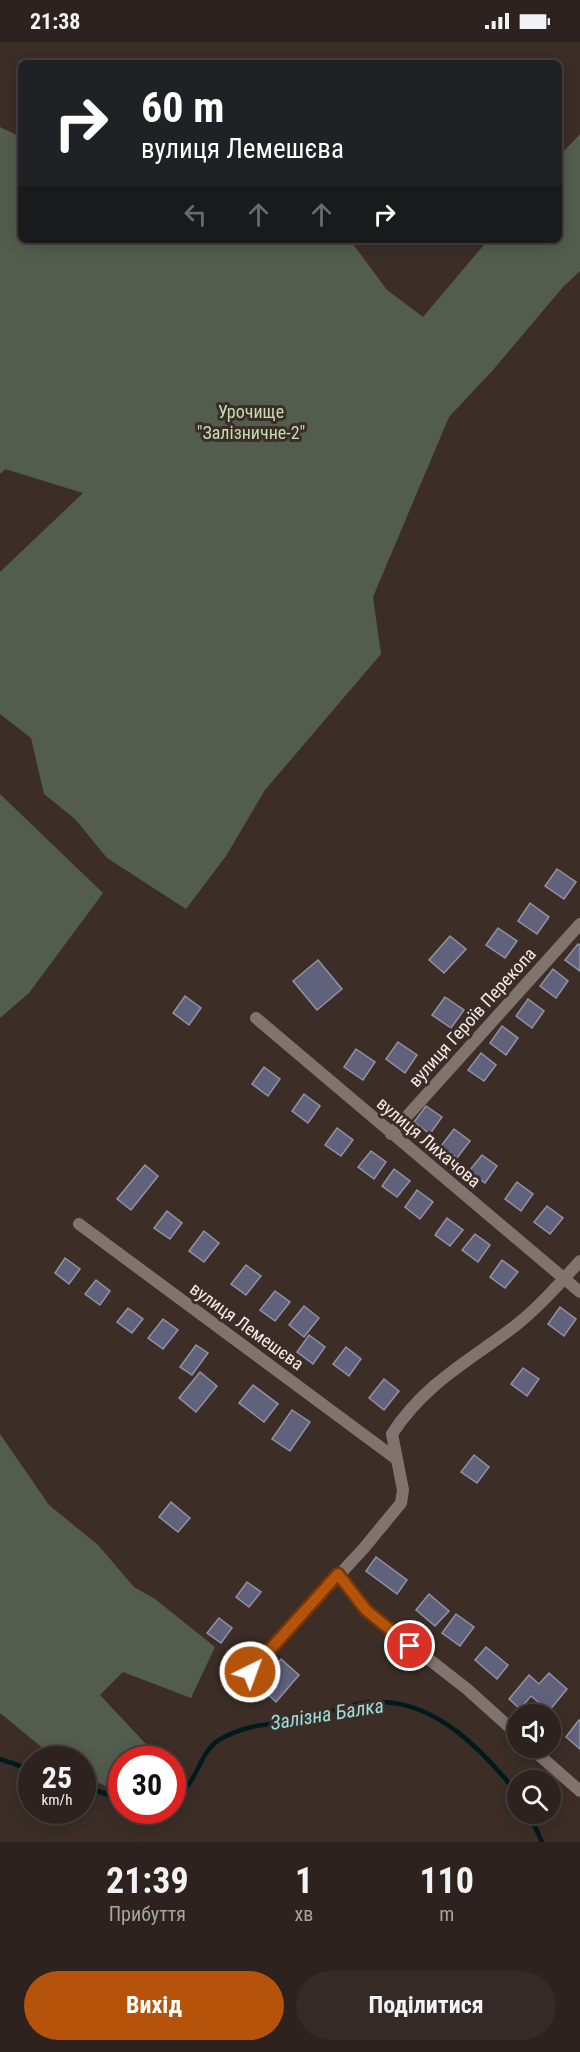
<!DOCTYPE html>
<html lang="uk">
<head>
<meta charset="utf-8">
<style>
  :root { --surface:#2d221d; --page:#352a26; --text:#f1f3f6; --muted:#a7a4a4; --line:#483f3b; --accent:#b45309 }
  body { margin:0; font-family:"Roboto Condensed",sans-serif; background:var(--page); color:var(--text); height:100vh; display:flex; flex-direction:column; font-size:22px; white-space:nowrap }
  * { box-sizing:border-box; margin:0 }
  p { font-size:20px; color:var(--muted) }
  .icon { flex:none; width:33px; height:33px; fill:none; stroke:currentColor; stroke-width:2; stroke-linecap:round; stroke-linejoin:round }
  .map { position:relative; height:1800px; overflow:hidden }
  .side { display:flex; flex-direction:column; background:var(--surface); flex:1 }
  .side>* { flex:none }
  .hud { position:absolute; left:18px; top:18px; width:544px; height:183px; border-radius:9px; box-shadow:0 3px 15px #0003,0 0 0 2px var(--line); background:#202124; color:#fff; overflow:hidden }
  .controls { position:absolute; left:507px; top:1662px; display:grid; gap:12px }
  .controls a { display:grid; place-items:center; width:54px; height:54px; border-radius:50%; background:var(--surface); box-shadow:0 3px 15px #0003,0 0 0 2px var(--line); font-size:30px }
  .speed { position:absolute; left:18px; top:1704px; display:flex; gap:12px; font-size:30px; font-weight:700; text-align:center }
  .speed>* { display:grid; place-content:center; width:78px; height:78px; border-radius:50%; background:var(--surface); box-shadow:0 3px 15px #0003,0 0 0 2px var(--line); line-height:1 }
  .speed small { font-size:15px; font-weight:400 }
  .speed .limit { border:9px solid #d22; background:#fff; color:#111 }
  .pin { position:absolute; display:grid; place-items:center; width:51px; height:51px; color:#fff; margin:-26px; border:3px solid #fff; border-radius:50%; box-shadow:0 2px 6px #0007 }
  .me { position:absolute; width:66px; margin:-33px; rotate:42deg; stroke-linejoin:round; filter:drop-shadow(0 0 4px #0008) }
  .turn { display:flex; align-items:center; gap:21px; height:126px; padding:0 24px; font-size:27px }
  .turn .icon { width:78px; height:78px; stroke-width:2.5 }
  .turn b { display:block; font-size:42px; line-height:51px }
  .lanes { display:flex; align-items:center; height:57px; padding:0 24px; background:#0003; justify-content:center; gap:30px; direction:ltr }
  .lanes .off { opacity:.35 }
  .eta { display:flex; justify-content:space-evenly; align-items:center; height:102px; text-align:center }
  .eta b { font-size:36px; font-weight:700; line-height:42px }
  .action { display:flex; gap:12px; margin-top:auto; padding:12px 24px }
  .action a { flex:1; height:69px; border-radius:36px; background:var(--accent); color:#fff; font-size:24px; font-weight:700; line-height:69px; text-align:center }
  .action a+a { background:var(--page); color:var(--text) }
  .status { display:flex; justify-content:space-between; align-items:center; height:42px; padding:0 30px; background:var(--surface); direction:ltr }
  .status svg { height:16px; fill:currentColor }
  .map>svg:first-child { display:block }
</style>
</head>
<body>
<div class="status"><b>21:38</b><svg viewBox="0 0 49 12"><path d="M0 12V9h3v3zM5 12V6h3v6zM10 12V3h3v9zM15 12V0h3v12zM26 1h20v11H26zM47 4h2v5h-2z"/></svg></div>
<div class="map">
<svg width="580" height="1800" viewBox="0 0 580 1800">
  <rect width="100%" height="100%" fill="#3c2d27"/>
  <g fill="#535d4d">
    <path d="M0 85 21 95V198H35L45 203 53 198H350L387 248 423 275 488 198H560V113L580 92V229L563 245 493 328 449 375 373 555 381 612 265 748 226 814 186 867 107 816 75 777 44 752 31 696 0 672V530L83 451 5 427 0 432Z"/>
    <path d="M0 752 103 851 29 951 0 976Z"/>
    <path d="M0 1392 49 1463 98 1503 134 1545 155 1557 215 1605 191 1656 123 1630 100 1653 160 1717 122 1718 121 1753 83 1732 82 1718 56 1717 0 1671Z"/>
  </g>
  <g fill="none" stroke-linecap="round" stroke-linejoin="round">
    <g stroke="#011b1c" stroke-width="4.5">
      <path d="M0 1717 32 1728"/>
      <path d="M82 1744 122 1757"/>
      <path d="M172 1757C199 1743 197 1712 219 1698 248 1681 272 1683 302 1677 327 1672 352 1660 378 1660 437 1659 484 1710 518 1752"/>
      <path d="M529 1772 542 1800"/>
    </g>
  </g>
  <g fill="#60627c" stroke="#9192a3" stroke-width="1.5">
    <path d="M557 827 576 840 564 857 545 844Z"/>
    <path d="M530 861 549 875 537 892 518 879Z"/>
    <path d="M498 886 517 899 505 916 486 903Z"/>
    <path d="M450 894 466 907 444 931 429 918Z"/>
    <path d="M578 902 580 903V929L565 918Z"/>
    <path d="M318 918 342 947 317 968 293 939Z"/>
    <path d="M553 927 568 939 556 956 540 944Z"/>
    <path d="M185 954 201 966 189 983 173 971Z"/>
    <path d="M445 955 464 968 451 986 432 973Z"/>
    <path d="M528 957 544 969 532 986 516 974Z"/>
    <path d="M502 984 518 996 506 1013 490 1001Z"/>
    <path d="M398 1000 417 1013 405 1031 386 1017Z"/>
    <path d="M356 1007 375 1020 363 1038 344 1025Z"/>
    <path d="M481 1011 496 1023 484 1039 468 1028Z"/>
    <path d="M264 1025 280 1037 268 1054 252 1042Z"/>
    <path d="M304 1052 320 1064 308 1081 292 1069Z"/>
    <path d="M426 1064 442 1075 430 1092 414 1080Z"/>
    <path d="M337 1086 353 1098 341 1114 325 1103Z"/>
    <path d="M454 1087 470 1099 457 1116 441 1104Z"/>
    <path d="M371 1109 386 1120 374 1137 358 1125Z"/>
    <path d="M482 1113 497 1124 485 1141 469 1129Z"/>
    <path d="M145 1123 158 1134 131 1168 117 1157Z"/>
    <path d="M394 1127 410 1139 397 1155 382 1144Z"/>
    <path d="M517 1140 533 1152 521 1169 505 1157Z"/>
    <path d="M417 1148 433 1160 420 1177 405 1165Z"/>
    <path d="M547 1164 563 1176 550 1192 534 1180Z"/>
    <path d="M167 1169 182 1181 170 1197 154 1186Z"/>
    <path d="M447 1176 463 1188 450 1204 435 1193Z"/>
    <path d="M204 1189 219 1201 204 1220 189 1209Z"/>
    <path d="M475 1192 490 1203 478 1220 462 1208Z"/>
    <path d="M65 1216 80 1227 69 1242 55 1231Z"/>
    <path d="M502 1218 518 1230 505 1246 490 1235Z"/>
    <path d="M246 1223 261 1234 246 1253 231 1242Z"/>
    <path d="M96 1238 110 1249 100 1263 85 1252Z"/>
    <path d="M275 1249 290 1260 275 1279 260 1268Z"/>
    <path d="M304 1264 319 1276 304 1295 289 1283Z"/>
    <path d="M560 1265 576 1277 564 1294 548 1282Z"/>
    <path d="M128 1266 143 1277 132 1291 117 1280Z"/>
    <path d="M163 1277 178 1288 163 1307 148 1296Z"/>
    <path d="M309 1293 325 1305 313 1322 297 1310Z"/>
    <path d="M196 1303 208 1311 192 1333 180 1325Z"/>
    <path d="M346 1305 361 1317 349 1334 333 1322Z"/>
    <path d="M523 1326 539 1337 527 1354 511 1342Z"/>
    <path d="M200 1330 217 1344 196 1370 179 1356Z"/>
    <path d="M384 1337 399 1349 384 1368 369 1356Z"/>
    <path d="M253 1343 278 1362 264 1380 239 1361Z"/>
    <path d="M292 1368 310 1380 290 1409 272 1397Z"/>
    <path d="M474 1413 489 1425 477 1441 461 1430Z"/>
    <path d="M171 1460 190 1476 178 1490 159 1475Z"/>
    <path d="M376 1515 407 1538 397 1552 366 1529Z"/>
    <path d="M247 1540 261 1550 249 1565 236 1555Z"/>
    <path d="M429 1552 449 1569 435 1584 416 1568Z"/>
    <path d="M456 1572 474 1585 460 1604 442 1591Z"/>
    <path d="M219 1576 232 1586 221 1601 207 1591Z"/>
    <path d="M486 1605 508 1623 497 1637 475 1618Z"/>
    <path d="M281 1617 299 1633 276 1660 258 1643Z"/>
    <path d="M549 1631 567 1647 549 1669 531 1654 520 1667 509 1657 529 1633 539 1642Z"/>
    <path d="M579 1678 580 1679V1707L566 1695Z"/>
  </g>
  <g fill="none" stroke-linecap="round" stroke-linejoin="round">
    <g stroke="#81746f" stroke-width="12">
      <path d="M256 976 580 1250"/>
      <path d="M391 1092 580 882"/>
      <path d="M79 1182 395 1416"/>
      <path d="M338 1532 366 1568 467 1647 518 1693"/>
      <path d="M250 1630 364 1506 401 1461 403 1448 392 1392C425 1341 469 1319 515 1284 539 1265 560 1241 580 1219"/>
      <path d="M531 1706 580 1749"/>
    </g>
  </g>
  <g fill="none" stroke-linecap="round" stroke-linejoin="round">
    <defs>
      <path id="route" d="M250 1630 338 1532 366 1568 410 1604"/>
    </defs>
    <use href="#route" stroke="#753606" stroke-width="15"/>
    <use href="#route" stroke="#b45309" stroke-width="10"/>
  </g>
  <g text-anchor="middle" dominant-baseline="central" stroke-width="6" stroke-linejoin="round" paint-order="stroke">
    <g font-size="18" fill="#c1dfb0" stroke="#3c2d27">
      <text x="251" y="369">Урочище<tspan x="251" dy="21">"Залізничне-2"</tspan></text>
    </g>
    <g font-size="18" fill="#f4eae6" stroke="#3c2d27">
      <text transform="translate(472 975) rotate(-48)">вулиця Героїв Перекопа</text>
      <text transform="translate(429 1100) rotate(40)">вулиця Лихачова</text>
      <text transform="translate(247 1284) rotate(36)">вулиця Лемешєва</text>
    </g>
    <g font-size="20" font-style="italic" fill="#98e0e0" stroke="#3c2d27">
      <text transform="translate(327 1672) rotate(-9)">Залізна Балка</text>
    </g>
  </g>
</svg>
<div class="controls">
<a><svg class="icon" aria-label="sound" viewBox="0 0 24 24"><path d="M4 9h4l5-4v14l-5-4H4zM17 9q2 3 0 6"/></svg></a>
<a><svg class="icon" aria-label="search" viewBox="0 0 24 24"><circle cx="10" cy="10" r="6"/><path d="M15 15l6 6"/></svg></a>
</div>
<div class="speed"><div>25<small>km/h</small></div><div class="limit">30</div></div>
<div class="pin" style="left:410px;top:1604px;background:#d93025"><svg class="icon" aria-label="arrive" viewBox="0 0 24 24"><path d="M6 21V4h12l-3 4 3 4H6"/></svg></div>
<svg class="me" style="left:250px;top:1630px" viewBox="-20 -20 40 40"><circle r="17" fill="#b45309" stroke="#fff" stroke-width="3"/><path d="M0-11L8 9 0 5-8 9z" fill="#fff"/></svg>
<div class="hud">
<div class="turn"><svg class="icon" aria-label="right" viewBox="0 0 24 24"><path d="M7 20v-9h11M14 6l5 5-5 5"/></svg><div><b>60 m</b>вулиця Лемешєва</div></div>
<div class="lanes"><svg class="icon off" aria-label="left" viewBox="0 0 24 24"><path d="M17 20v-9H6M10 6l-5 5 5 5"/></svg><svg class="icon off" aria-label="ahead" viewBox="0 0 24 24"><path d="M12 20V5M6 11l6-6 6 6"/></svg><svg class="icon off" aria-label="ahead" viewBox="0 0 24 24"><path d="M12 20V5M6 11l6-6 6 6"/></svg><svg class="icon" aria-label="right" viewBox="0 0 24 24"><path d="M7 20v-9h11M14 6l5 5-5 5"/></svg></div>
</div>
</div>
<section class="side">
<div class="eta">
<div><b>21:39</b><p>Прибуття</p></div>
<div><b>1</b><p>хв</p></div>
<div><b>110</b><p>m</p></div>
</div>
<div class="action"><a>Вихід</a><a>Поділитися</a></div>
</section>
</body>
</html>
